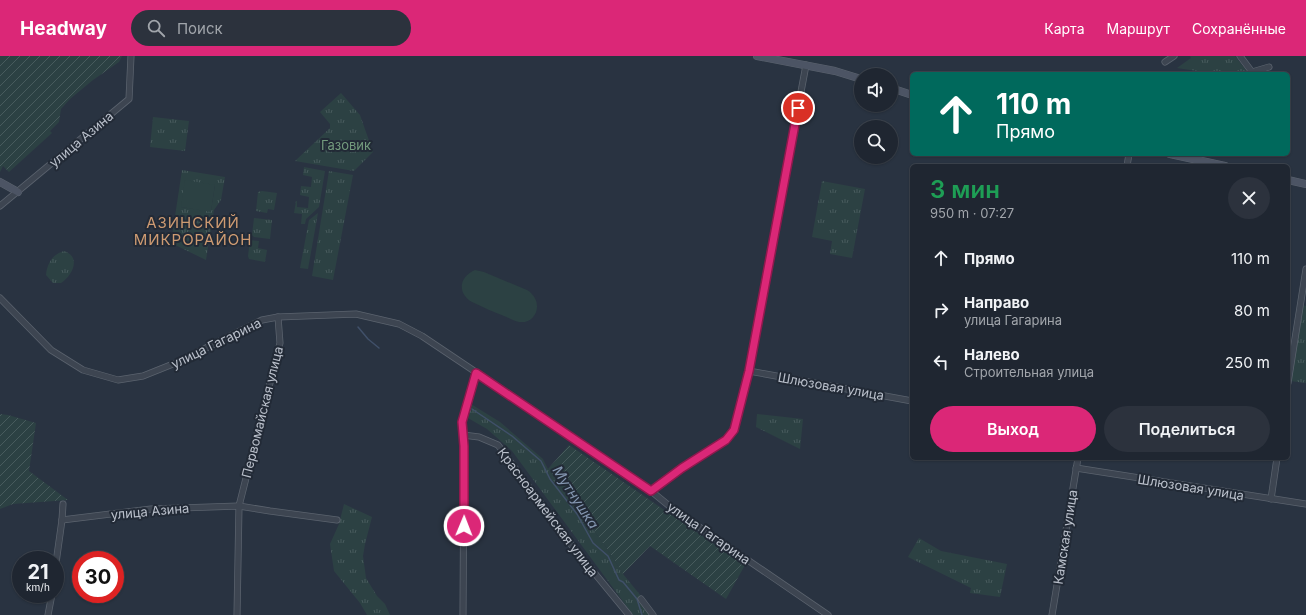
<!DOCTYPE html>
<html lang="ru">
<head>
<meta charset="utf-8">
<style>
  :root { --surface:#1f2631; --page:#2c323d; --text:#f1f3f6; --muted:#a1a5ab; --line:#3c434d; --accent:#db2777 }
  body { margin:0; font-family:Inter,sans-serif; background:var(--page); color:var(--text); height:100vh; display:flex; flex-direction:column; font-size:15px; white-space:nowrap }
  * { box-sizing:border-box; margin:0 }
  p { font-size:13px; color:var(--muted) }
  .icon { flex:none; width:22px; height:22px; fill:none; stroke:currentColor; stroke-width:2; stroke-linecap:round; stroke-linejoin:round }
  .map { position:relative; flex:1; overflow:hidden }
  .sheet { position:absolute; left:910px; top:108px; width:380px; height:296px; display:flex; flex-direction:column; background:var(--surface); border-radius:6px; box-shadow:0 1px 3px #0004,0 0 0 1px var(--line) }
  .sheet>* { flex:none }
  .guide { position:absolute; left:910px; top:16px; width:380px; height:84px; border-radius:6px; box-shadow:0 1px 3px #0004,0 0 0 1px var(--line); background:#00695c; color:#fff; overflow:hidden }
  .controls { position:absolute; left:854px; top:12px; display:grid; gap:8px }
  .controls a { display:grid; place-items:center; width:44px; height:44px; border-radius:50%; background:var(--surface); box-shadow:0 1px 3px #0004,0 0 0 1px var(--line); font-size:20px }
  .speed { position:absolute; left:12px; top:495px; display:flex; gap:8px; font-size:20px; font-weight:700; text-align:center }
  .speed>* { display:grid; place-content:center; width:52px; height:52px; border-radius:50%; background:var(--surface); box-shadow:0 1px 3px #0004,0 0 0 1px var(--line); line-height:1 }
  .speed small { font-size:10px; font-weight:400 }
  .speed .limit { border:6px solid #d22; background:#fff; color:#111 }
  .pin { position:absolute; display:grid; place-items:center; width:34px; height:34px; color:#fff; margin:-17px; border:2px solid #fff; border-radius:50%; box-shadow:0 1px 4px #0007 }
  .me { position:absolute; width:44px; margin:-22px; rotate:1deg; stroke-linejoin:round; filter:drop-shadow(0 0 3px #0008) }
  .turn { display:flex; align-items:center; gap:14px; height:84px; padding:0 20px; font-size:18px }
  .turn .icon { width:52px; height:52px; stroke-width:2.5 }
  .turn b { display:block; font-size:28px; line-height:34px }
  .round { display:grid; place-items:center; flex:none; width:42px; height:42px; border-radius:21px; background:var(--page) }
  .headline { display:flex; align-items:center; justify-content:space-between; height:68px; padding:0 20px }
  h1 { font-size:24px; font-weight:600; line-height:30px; color:#1e9e55 }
  .cta { display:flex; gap:8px; margin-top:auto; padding:8px 20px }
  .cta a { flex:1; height:46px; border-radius:24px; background:var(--accent); color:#fff; font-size:16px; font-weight:600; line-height:46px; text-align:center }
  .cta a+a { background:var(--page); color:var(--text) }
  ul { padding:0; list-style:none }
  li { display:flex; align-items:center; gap:12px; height:52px; padding:0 20px }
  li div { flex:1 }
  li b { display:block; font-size:15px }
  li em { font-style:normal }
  header { display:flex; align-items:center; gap:24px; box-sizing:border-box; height:56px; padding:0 20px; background:var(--accent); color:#fff }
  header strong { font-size:19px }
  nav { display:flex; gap:22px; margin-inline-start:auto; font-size:14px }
  .search { width:280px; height:36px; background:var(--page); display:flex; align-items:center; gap:10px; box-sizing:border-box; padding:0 14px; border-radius:22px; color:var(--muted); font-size:15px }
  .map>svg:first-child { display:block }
</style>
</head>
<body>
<header>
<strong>Headway</strong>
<div class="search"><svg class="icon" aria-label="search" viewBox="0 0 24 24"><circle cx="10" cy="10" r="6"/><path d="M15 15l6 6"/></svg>Поиск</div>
<nav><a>Карта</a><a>Маршрут</a><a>Сохранённые</a></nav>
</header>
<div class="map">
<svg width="1306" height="559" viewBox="0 0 1306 559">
  <defs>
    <pattern id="grass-tufts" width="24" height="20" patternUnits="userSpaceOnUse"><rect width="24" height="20" fill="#2c4143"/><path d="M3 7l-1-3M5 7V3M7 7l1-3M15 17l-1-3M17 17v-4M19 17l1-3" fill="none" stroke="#485b5d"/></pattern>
    <pattern id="garden-furrows" width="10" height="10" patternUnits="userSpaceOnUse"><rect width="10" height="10" fill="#2c4143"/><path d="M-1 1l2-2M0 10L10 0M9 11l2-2" fill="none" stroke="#485b5d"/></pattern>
  </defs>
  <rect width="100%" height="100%" fill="#293341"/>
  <g fill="url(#grass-tufts)" fill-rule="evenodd">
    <path d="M1190 0H1235L1249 18H1217L1177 12 1191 2Z"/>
    <path d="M341 37 360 59 373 96 354 115 295 105 330 72V68L320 56Z"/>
    <path d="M153 61 189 65 185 95 150 91Z"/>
    <path d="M304 111 325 115 319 151 306 163 305 168H301L302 158 294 157 296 145H297V151L308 152 309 141 300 139 301 130 311 131 312 121 303 119Z"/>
    <path d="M182 114 225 121 221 144 214 154 206 204 171 187ZM215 129 211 155 181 151Z"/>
    <path d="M329 115 353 119 333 224 312 220Z"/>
    <path d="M822 125 865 133 852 202 830 198 832 185 812 181Z"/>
    <path d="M262 135 277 137 274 154 268 153 267 157 256 155 258 136Z"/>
    <path d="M318 157 308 213 300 212 309 164Z"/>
    <path d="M254 162 272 164 270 183 254 181 252 179Z"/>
    <path d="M250 184 259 185 258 192 267 194 265 206 249 203 248 200Z"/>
    <path d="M64 195C82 201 72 220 61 227H53L46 219C47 207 53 198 64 195Z"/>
    <path d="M1302 249 1306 250V327L1290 325Z"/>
    <path d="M466 345 500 366 543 403 548 413 606 491 623 518 641 540 650 559H633L512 395 487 373 461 358Z"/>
    <path d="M757 358 803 363 800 393 756 371Z"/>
    <path d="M344 448 372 461 365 488 363 500 366 522 377 540 385 548 390 559H367L360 547 334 515 330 488 339 468Z"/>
    <path d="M919 482 941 495 1007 508 1000 541 970 537 971 532 908 501Z"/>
  </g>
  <g fill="url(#garden-furrows)">
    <path d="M0 0H122L119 6 93 24 70 43 61 53 59 66 50 75 52 77 9 116 3 110 0 116Z"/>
    <path d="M0 358 8 359 36 367 29 415 68 444 13 448 0 453Z"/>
    <path d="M569 389 745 509 726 543 650 490 623 518 606 491 548 413Z"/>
  </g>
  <g fill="#2c4143">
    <path d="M185 124 215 129 211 156 181 151Z"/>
    <path d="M475 214 484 216 527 234C544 244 538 268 519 266 514 265 509 262 504 260 493 256 483 251 472 246 457 237 459 221 475 214Z"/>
  </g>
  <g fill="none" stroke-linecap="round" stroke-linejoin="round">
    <g stroke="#405069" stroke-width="1.5">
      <path d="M358 271 368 283 379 292"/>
      <path d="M472 353 512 380 541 405 550 423 577 458 593 487 608 500 619 524 623 526 637 543 642 559"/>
    </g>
    <defs>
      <g id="street">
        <path d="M1240 0 1252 16 1269 11"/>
        <path d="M1165 6 1174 0"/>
        <path d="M1127 110 1129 98"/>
        <path d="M0 150 129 43 131 0"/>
        <path d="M0 242 51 294 83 314 118 324 143 320 178 306 262 264 278 261 356 258 399 268 422 280 528 351 651 435 673 453 828 559"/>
        <path d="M749 315 912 345"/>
        <path d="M1288 327 1306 213"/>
        <path d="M463 379 479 381 498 389 573 491 629 559"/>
        <path d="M1076 412 1306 448"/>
        <path d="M651 435 682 412 726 384 734 373 749 315 806 9"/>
        <path d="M1271 443 1277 402"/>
        <path d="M62 464 151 453 239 450 270 455 337 464"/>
        <path d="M55 514 62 464 63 448"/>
        <path d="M641 543 653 559"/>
        <path d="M48 559 52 538"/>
        <path d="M237 559 239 450 280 287 278 261"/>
        <path d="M463 559 464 390 462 366 476 317"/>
        <path d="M1052 559 1078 402"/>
      </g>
      <g id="secondary">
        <path d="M757 0 835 15 861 23"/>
        <path d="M891 32 912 39"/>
        <path d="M1170 98 1225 110"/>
        <path d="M1288 124 1306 128"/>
        <path d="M0 126 18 136"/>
      </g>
    </defs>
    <use href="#street" stroke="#5b636e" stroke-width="7"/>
    <use href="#secondary" stroke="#5b636e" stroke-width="8"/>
    <use href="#street" stroke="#3d4551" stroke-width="5.5"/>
    <use href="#secondary" stroke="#4c5464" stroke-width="7"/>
  </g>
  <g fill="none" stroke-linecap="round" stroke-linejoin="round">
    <defs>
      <path id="route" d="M464 470V390L462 366 476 317 651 435 682 412 726 384 734 374 749 315 798 52"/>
    </defs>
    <use href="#route" stroke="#8e194d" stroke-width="10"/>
    <use href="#route" stroke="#db2777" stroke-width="7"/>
  </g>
  <g text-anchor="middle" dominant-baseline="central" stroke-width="4" stroke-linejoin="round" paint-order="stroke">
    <g font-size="13" fill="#bac0cb" stroke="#222a36">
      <text transform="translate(81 83) rotate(-40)">улица Азина</text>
      <text transform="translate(216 287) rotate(-26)">улица Гагарина</text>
      <text transform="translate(831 330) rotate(10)">Шлюзовая улица</text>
      <text transform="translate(262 356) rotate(-76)">Первомайская улица</text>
      <text transform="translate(1191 431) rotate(9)">Шлюзовая улица</text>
      <text transform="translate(150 455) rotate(-5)">улица Азина</text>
      <text transform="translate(548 456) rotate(53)">Красноармейская улица</text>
      <text transform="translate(709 477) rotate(35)">улица Гагарина</text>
      <text transform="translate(1065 481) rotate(-81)">Камская улица</text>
    </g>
    <g font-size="13" fill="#739a7d" stroke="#222a36">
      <text x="346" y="89">Газовик</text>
    </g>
    <g font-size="14" font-style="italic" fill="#8496b0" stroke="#222a36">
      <text transform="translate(576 441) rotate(57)">Мутнушка</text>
    </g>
    <g font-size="15" letter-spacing="1" fill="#ce9b72" stroke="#222a36">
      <text x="193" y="166">АЗИНСКИЙ<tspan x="193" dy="17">МИКРОРАЙОН</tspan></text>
    </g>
  </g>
</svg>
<div class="controls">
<a><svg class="icon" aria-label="sound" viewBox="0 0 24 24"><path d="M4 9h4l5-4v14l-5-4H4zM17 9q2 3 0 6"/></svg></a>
<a><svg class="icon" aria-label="search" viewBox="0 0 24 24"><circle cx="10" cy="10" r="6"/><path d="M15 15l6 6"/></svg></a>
</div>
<div class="speed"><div>21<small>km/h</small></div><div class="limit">30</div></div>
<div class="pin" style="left:798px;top:52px;background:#d93025"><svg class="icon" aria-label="arrive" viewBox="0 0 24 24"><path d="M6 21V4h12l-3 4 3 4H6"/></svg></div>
<svg class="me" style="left:464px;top:470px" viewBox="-20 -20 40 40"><circle r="17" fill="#db2777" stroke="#fff" stroke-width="3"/><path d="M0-11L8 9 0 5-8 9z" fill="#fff"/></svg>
<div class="guide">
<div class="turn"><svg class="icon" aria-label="ahead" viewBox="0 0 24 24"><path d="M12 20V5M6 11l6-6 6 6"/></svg><div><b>110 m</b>Прямо</div></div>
</div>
<section class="sheet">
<div class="headline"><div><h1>3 мин</h1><p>950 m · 07:27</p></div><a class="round"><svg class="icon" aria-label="close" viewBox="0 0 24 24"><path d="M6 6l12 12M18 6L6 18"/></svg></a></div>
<ul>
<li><svg class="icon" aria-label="ahead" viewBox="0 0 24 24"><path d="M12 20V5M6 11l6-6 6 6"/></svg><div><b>Прямо</b></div><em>110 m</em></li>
<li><svg class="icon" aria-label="right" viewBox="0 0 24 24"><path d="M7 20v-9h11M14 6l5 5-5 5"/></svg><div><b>Направо</b><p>улица Гагарина</p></div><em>80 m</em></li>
<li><svg class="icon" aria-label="left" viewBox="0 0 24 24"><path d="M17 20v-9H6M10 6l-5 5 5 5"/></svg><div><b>Налево</b><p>Строительная улица</p></div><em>250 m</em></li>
</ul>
<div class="cta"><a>Выход</a><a>Поделиться</a></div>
</section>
</div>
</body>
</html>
